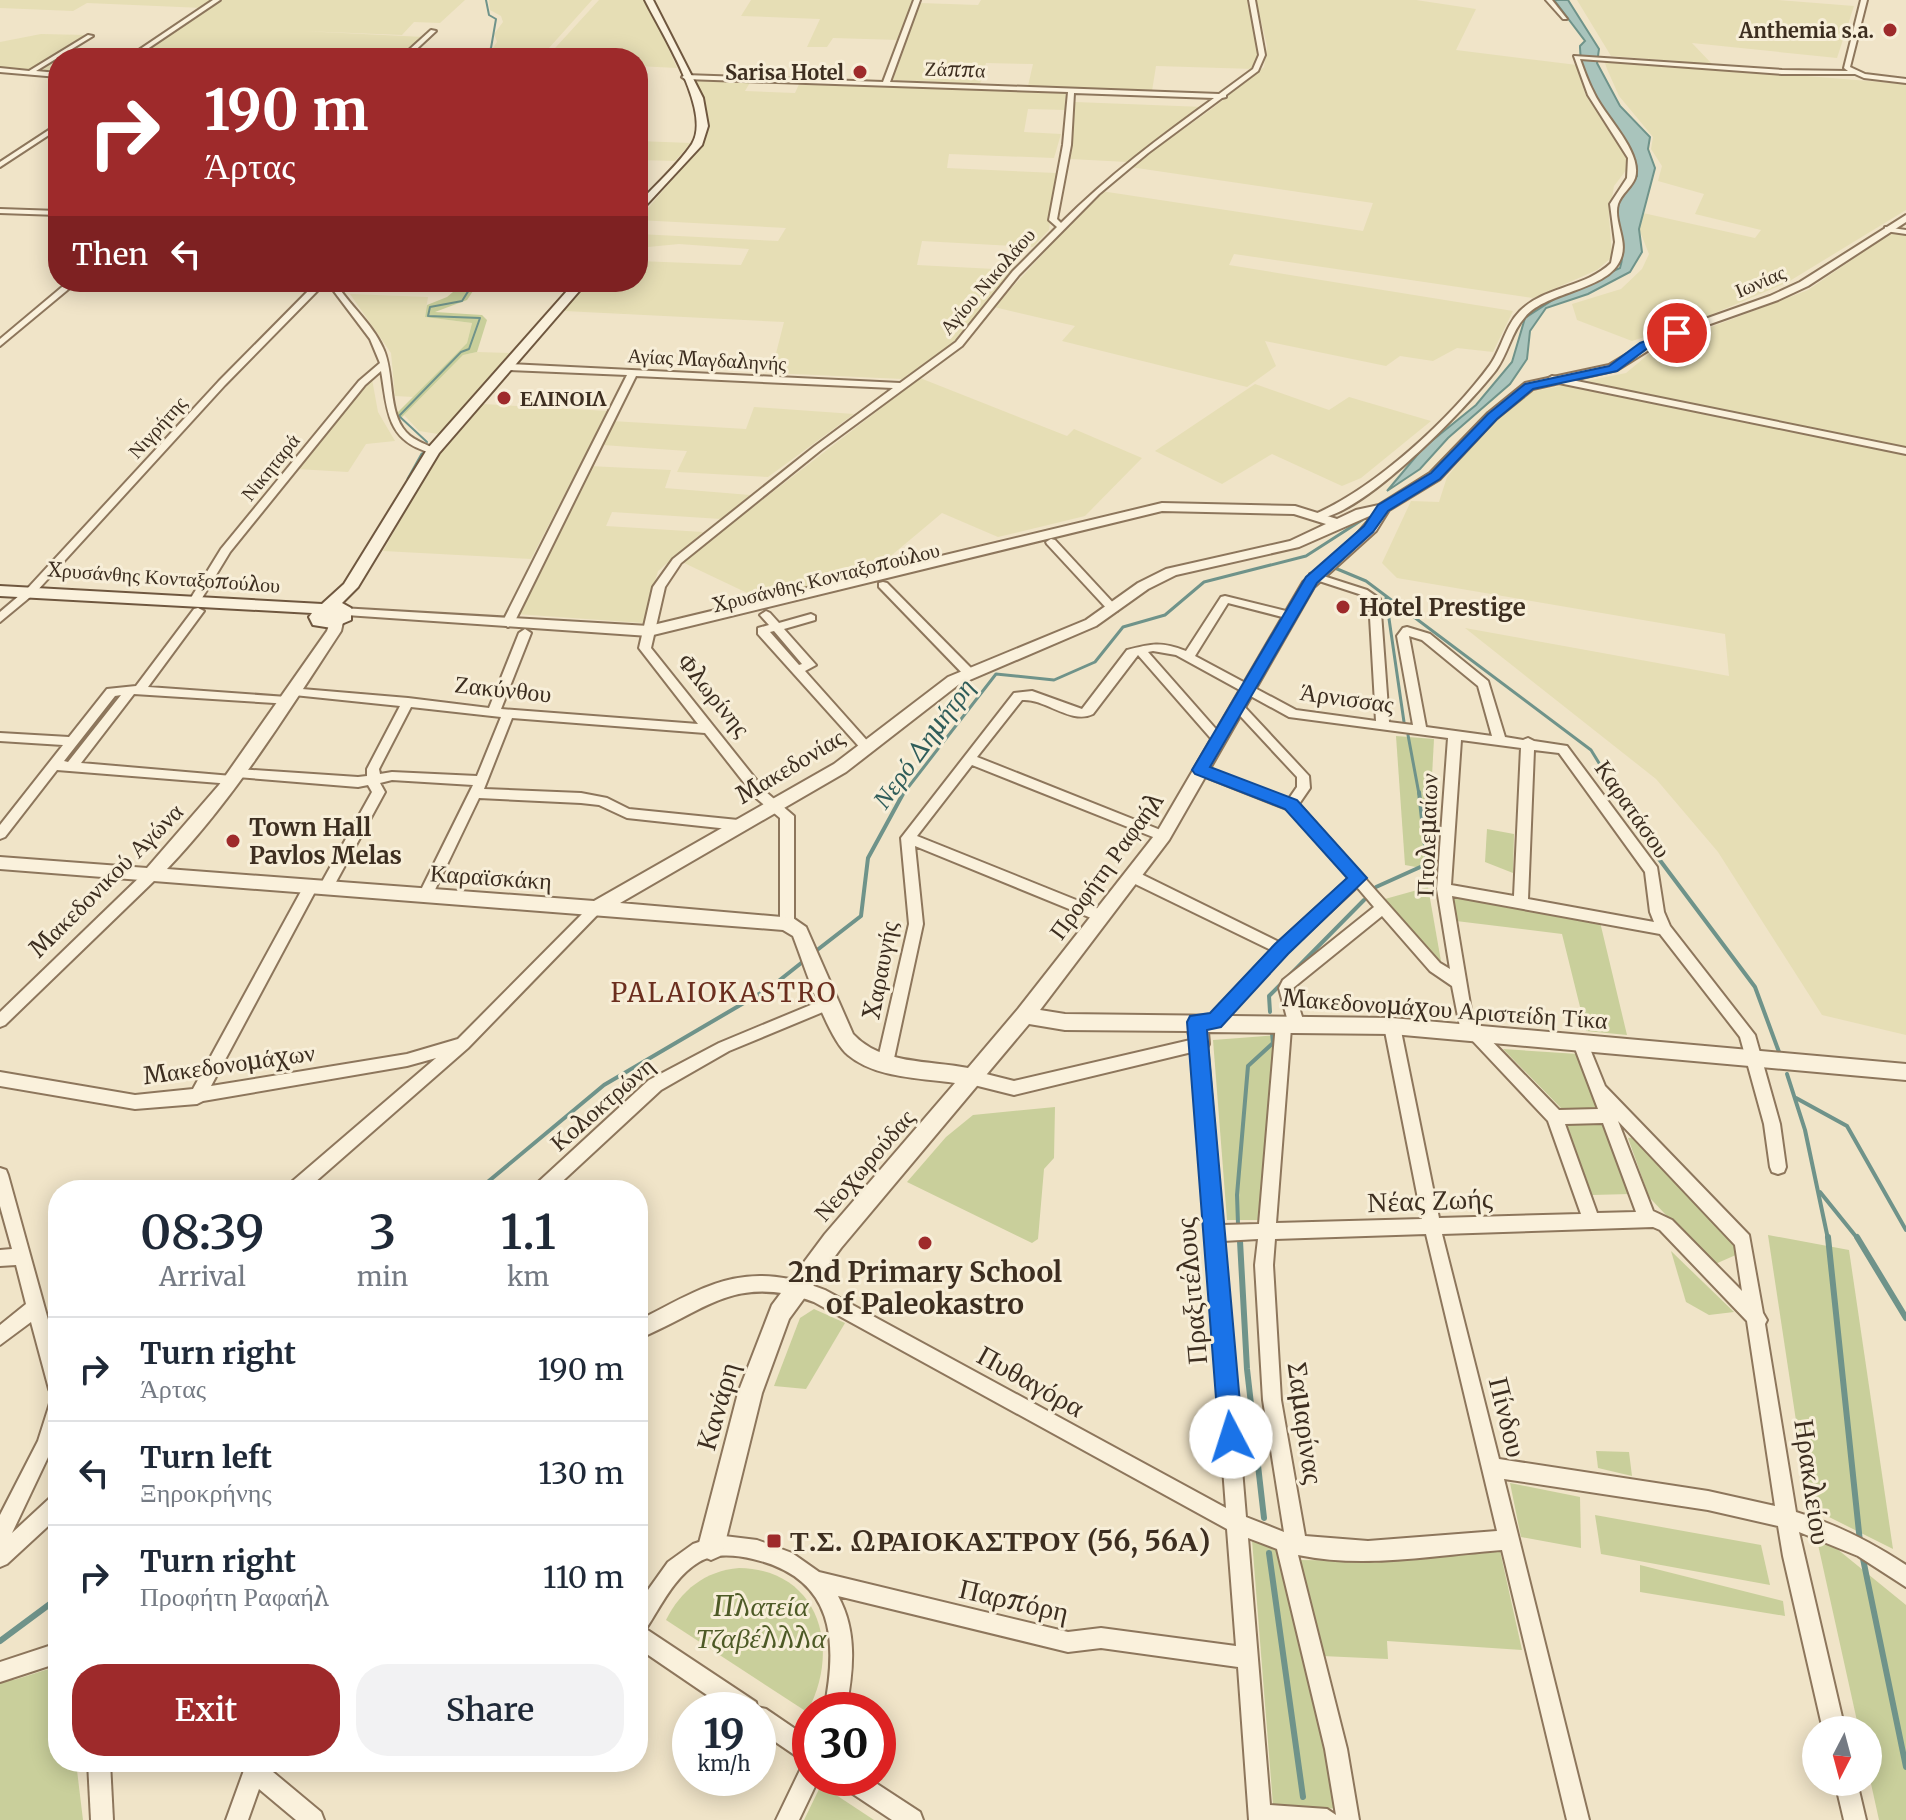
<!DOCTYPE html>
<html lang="en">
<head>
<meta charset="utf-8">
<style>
  :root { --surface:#fff; --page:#f2f2f3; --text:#1f2937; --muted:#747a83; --line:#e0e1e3; --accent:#9e2a2b }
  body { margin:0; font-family:Merriweather,serif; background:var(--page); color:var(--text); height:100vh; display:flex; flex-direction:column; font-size:30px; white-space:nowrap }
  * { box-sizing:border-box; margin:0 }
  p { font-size:26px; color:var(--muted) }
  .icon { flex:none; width:44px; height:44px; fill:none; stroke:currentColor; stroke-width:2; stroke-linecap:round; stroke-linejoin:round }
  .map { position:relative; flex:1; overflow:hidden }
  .details { position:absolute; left:48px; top:1180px; width:600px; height:592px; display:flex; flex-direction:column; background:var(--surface); border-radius:32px; box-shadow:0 4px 20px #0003 }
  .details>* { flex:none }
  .guide { position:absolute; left:48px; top:48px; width:600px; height:244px; border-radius:32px; box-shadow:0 4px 20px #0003; background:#9e2a2b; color:#fff; overflow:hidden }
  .needle { width:52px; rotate:186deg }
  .controls { position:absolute; left:1802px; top:1716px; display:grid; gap:16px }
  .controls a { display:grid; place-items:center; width:80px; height:80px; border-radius:50%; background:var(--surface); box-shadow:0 4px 20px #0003; font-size:40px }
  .speed { position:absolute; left:672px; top:1692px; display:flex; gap:16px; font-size:40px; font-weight:700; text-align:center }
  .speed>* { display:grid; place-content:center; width:104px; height:104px; border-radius:50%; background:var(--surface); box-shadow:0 4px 20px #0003; line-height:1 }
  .speed small { font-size:20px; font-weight:400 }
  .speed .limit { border:12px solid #d22; background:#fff; color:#111 }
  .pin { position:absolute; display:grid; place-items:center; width:68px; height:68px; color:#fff; margin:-34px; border:4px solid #fff; border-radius:50%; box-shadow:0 2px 8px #0007 }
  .me { position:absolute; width:88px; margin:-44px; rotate:355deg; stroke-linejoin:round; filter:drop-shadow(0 0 6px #0008) }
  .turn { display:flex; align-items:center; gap:28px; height:168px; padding:0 24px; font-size:36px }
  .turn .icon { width:104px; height:104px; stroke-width:2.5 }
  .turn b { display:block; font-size:56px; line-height:68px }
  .then { display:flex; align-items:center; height:76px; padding:0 24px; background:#0003; gap:16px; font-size:30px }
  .eta { display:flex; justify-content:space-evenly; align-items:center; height:136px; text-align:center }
  .eta b { font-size:48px; font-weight:600; line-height:56px }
  .action { display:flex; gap:16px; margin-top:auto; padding:16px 24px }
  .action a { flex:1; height:92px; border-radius:32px; background:var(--accent); color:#fff; font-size:32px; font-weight:600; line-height:92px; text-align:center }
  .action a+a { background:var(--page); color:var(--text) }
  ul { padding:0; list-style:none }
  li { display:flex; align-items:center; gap:24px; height:104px; padding:0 24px; border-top:2px solid var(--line) }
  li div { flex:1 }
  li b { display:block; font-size:30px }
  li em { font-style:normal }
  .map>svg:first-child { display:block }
</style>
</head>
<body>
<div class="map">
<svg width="1906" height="1820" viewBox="0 0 1906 1820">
  <rect width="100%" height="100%" fill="#f0e4c8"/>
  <g fill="#e6deb5">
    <path d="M0 0H215L203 8 87 3 73 11 0 8Z"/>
    <path d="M222 0H465L440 23 414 22 402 35 302 31 424 37 400 58H135Z"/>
    <path d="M489 0H592L540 58H491L488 55 497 42 494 34 503 22 501 16 490 10Z"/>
    <path d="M599 0H647L677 68 638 66V58H546Z"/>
    <path d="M751 0H914L899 40 833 38 827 47H807L820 19 741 16Z"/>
    <path d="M981 0H1250L1258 51 1254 69 1156 66 1152 91 1028 86 1033 64 986 63 980 84 893 80 920 3 978 5Z"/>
    <path d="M1256 0H1416L1476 9 1456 50 1577 65 1585 94 1626 157 1627 169 1614 186 1609 216 1612 257 1597 270 1533 298 1234 254 1229 265 1513 311 1493 352 1457 348 1433 361 1400 356 1386 366 1265 341 1276 366 1247 387 1062 341 1075 326 994 307 1101 191 1363 231 1373 203 1130 167 1209 111 1264 67 1267 46Z"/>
    <path d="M1577 0H1778L1854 6 1837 58 1692 43 1712 64 1611 56Z"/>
    <path d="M41 34 86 35 69 48 138 50 126 58H58V72L0 67V42Z"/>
    <path d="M1609 60 1906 84V210L1788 282 1701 319 1632 341 1577 320 1572 304 1621 289 1642 269 1649 254 1639 229 1643 213 1755 238 1761 230 1695 214 1704 194 1658 181 1662 166 1651 149 1653 137 1619 96 1607 69 1605 63Z"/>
    <path d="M690 77 752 79 745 91 795 93 801 80 1066 90 1065 110 1028 109 1024 132 1061 134 1054 158 949 154 947 168 1056 173 1049 230 1033 247 922 241 917 265 1014 270 952 344 902 379 771 373 784 322 564 311 586 282H638V261L741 265 749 249 679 244 638 248V234L778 241 786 228 638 220 704 142Z"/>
    <path d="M1075 102 1204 107 1127 162 1070 159Z"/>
    <path d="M638 141 691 143 675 161 638 160Z"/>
    <path d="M1892 232 1906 234V1035L1822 1015 1718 852 1656 779 1465 628 1729 676 1725 634 1397 578 1382 563 1411 501 1439 502 1447 477 1485 430 1531 392 1626 373 1656 348 1808 290Z"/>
    <path d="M350 294 428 297 425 317 472 323 467 343 413 397 395 396 391 353Z"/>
    <path d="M477 352 512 353 438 434 419 431 404 415 463 355Z"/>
    <path d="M920 378 1067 436 1074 429 1142 458 1085 516 998 537 942 513 874 570 762 600 682 562Z"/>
    <path d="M372 379 378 412 395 441 366 444 348 472 297 469Z"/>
    <path d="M1255 384 1329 410 1349 397 1431 421 1361 478 1342 486 1272 454 1222 484 1155 451Z"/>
    <path d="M483 404 608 411 531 559 383 551 438 454Z"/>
    <path d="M754 407 854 414 768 477 677 472 687 451 603 445 612 421 746 429Z"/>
    <path d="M589 466 671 470 665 488 750 495 721 519 612 512 606 526 703 532 658 571 643 623 516 614Z"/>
  </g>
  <g fill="#c9cf9b">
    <path d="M465 282H479L467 300 435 312 482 315 487 320 477 352 463 355 401 418 396 414 467 343 472 323 425 317 427 305 447 297Z"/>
    <path d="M1396 736 1434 739 1427 869 1405 865Z"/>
    <path d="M1487 829 1514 834 1513 873 1485 862Z"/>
    <path d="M1428 887 1442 967 1385 899Z"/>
    <path d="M1452 896 1600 922 1627 1035 1586 1031 1562 934 1456 921Z"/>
    <path d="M1278 1035 1264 1220H1227L1213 1040Z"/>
    <path d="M1503 1049 1578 1054 1630 1194 1592 1195 1561 1108Z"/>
    <path d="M1055 1107 1054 1158 1044 1169 1038 1239 1032 1243 907 1182 946 1137 973 1115Z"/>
    <path d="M1639 1137 1736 1238 1738 1254 1713 1265 1649 1197 1628 1138Z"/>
    <path d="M1768 1235 1849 1250 1893 1549 1809 1507Z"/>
    <path d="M1671 1251 1734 1312 1709 1315 1686 1302Z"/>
    <path d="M814 1309 845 1323 806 1389 774 1386 800 1318Z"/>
    <path d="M1596 1451 1629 1452 1632 1476 1598 1468Z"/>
    <path d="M1510 1483 1580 1497 1581 1548 1521 1537Z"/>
    <path d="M1595 1515 1761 1545 1770 1585 1601 1554Z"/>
    <path d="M1815 1531 1906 1605V1820H1879L1868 1770V1730H1859Z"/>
    <path d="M1252 1540 1279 1547 1341 1809 1273 1805Z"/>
    <path d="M1500 1551 1522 1650 1387 1641 1388 1659 1322 1656 1296 1560 1390 1561Z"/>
    <path d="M1640 1565 1783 1601 1785 1616 1640 1592Z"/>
    <path d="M739 1568C819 1569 842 1649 807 1712L666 1620C681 1590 705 1571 739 1568Z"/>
    <path d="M58 1666V1762H76L83 1820H0V1678L14 1680Z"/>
    <path d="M821 1785 874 1820H804Z"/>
  </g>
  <path fill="#a9c4bc" stroke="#6f938a" stroke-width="2" d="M1554 0H1568L1599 49 1597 63 1620 106 1650 137 1648 149 1655 168 1639 229 1642 252 1630 272 1588 294 1546 308 1530 331 1527 359 1510 384 1448 438 1420 469 1387 491 1423 448 1476 405 1512 362 1525 318 1562 294 1620 268C1628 244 1610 219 1620 196 1623 189 1632 182 1637 176L1636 164C1621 125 1579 90 1580 46L1585 41Z"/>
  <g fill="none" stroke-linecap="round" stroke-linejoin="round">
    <g stroke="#6f938a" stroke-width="2">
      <path d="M482 58 491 48 496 19 489 15 486 0"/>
      <path d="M427 442 399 416 461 352 469 349 480 318 428 316 430 307 462 301 474 282"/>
      <path d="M421 456 423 453"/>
    </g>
    <g stroke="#6f938a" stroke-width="3">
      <path d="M408 479 422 454"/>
      <path d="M1330 566 1366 581 1591 750 1618 794"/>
      <path d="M1386 598 1404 722"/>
      <path d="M1408 735 1419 794"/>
      <path d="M903 794 996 674 1054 680 1095 662 1123 627 1165 615 1204 582 1306 556 1362 520"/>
    </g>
    <g stroke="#6f938a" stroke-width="4">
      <path d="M1617 792 1653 851 1755 987 1779 1052"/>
      <path d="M1376 887 1427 864 1419 792"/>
      <path d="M812 954 861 916 868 858 904 792"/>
      <path d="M1270 1012 1269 996 1364 900"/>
      <path d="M1787 1074 1805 1130 1828 1239"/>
      <path d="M1796 1098 1847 1126 1906 1230"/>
      <path d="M478 1190 604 1085 771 987 805 960"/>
      <path d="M1820 1192 1858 1239"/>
      <path d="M1238 1224 1237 1195 1248 1066 1273 1043 1272 1033"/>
    </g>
    <g stroke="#6f938a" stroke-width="6">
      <path d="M1828 1237 1860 1542"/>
      <path d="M1857 1237 1906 1318"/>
      <path d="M1240 1241 1247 1369 1264 1518"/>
      <path d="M1269 1553 1303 1797"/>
      <path d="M1862 1554 1906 1767"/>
      <path d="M0 1641 58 1598"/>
    </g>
    <defs>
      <g id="minor">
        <path d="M213 0H220L134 58H127Z"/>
        <path d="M914 0H920L890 82 1219 94 1253 69 1259 55 1249 0H1255L1265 55 1258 71 1226 95V97L1222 98 1148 153 1099 194 1019 275 962 346 821 450 681 563 665 587 651 648 766 792 794 816V923L792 927H782L780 923V818L756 798 705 733 512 718 484 789 581 793 607 798 629 809 738 820 745 825 738 830 627 818 599 805 581 803 479 798 432 896 425 901 418 896 473 785 392 780 380 783 385 792 330 893 325 894 318 889 372 792 368 785 358 787 237 777V783L232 784 57 770 5 837 0 839V825L63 745 0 741V733L69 737 107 689 136 686 194 609 198 608 204 611 148 687 287 697 293 701 291 704 134 694 81 763 232 776V770L237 769 358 777 367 776V769L400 706 294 695 288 691 290 688 408 698 489 708 519 633 525 629 531 633 501 709 698 724 639 648 653 587 673 559 815 446 893 388 636 376 514 623 508 627 502 623 627 375 509 370 504 367 509 364 900 383 956 342 1013 271 1057 227 1049 220 1063 145 1068 92 685 79 682 77 685 75 883 82ZM1074 93 1214 98C1160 137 1108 176 1061 223L1057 219 1071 145ZM121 695 68 762 64 761 115 696ZM411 707 501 717 477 776 392 772 380 774 379 769Z"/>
        <path d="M1546 0H1552L1567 19H1563Z"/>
        <path d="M1861 0H1867L1850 67 1865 74 1906 79V83L1864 78 1855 74H1782L1580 59C1584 70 1588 82 1594 93 1605 117 1643 152 1635 178 1632 187 1621 194 1618 204 1613 221 1628 240 1621 258 1609 291 1548 290 1525 317 1511 332 1508 354 1496 370 1469 405 1359 521 1315 518V514C1376 488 1451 418 1490 365 1502 348 1505 326 1520 311 1545 286 1585 288 1611 263L1615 242 1610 204 1627 178 1628 158 1588 95 1574 56 1782 70 1848 71 1844 68Z"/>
        <path d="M431 30 436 31 407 58H400Z"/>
        <path d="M88 35 93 36 36 71 58 73V77L0 72V68L29 71Z"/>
        <path d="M58 124V129L0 167V162Z"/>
        <path d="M0 209 58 211V215L0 213Z"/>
        <path d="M1885 227 1906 230V234L1885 231Z"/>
        <path d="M68 282H77L0 346V339Z"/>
        <path d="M317 282H326L225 385 35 593 0 622V612L27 589 219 381Z"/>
        <path d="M327 282H335C349 305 372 323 383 348 395 373 387 411 406 432 415 442 428 444 438 451 431 455 428 452 420 449 385 435 387 403 381 371L365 385 230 552 199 603H191L189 601 221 549 359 381 380 363 370 339Z"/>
        <path d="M1552 376 1906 448V454L1549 381 1547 379Z"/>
        <path d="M1051 539 1055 540 1117 607V611H1109L1047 544 1046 542Z"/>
        <path d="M1314 573 1367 590 1380 599 1389 722 1413 725 1397 636 1403 628 1407 627 1430 634 1488 681 1505 737 1523 740 1528 738 1534 741 1567 746 1657 867 1664 912 1670 926 1755 1035 1780 1124 1786 1167 1784 1172 1778 1174 1772 1172 1770 1167 1764 1124 1740 1037 1660 934 1452 896 1474 1028 1481 1030 1559 1110 1598 1109 1573 1043 1576 1039 1581 1037 1586 1039 1605 1086 1749 1235 1763 1313 1767 1320 1765 1324 1796 1512C1836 1524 1871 1542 1906 1565V1587L1858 1556 1799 1532 1845 1730H1823L1783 1556 1778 1526 1708 1510 1504 1479 1589 1820H1567L1502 1550C1434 1555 1365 1569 1298 1555L1347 1749 1359 1820H1249L1238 1667 1101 1648 1068 1652 838 1596C858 1632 853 1672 846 1710H824C838 1641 835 1578 753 1559 736 1555 714 1553 699 1562 674 1577 661 1606 646 1629L756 1702 757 1707 766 1709 810 1739V1763L802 1760 758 1730V1710H729L638 1648V1604L668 1562 693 1544 708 1539 724 1536 757 1540 792 1553 819 1572 1068 1632 1101 1628 1236 1646 1227 1529 814 1302C735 1273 706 1311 638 1339V1321C708 1284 746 1259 825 1290L1226 1508 1192 1052 1014 1095 974 1085 969 1083 966 1078 969 1073 974 1071 1014 1081 1199 1038 1204 1040 1207 1044 1222 1225 1259 1224 1276 1023 1279 1019 1287 1018 1279 988 1283 980 1374 907 1357 887 1286 953 1219 1025 1214 1027 1209 1025 1206 1021 1209 1017 1271 950 1127 880 1125 876 1127 872H1137L1279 942 1349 878 1289 810 1195 773 1194 770 1200 766 1288 800 1297 787V777L1231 706 1237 702 1241 703 1309 776 1310 788 1299 804 1440 963 1450 969 1437 889 1448 738 1289 717 1176 655 1153 651 1148 652 1222 736 1224 739 1222 742H1214L1138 655 1093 714C1071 725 1045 698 1022 700L977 757 1168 833 1170 836 1163 841 1158 839 972 765 917 836 1106 912 1108 916 1106 920H1096L915 846 923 924 893 1063 890 1068 885 1069 880 1068 877 1063 909 924 901 838 1014 693 1032 691 1082 709 1127 650C1150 644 1161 641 1186 651L1221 597 1225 596 1294 613 1296 615 1290 619 1228 603 1195 656 1296 710 1376 721 1369 600 1359 594 1310 578V574ZM1409 636 1422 640 1478 686 1492 736 1426 727ZM1461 740 1521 748 1514 896 1451 885ZM1534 750 1559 753 1645 872 1650 912 1654 922 1528 899ZM1382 916 1430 971 1452 986 1462 1037 1470 1038 1548 1121 1581 1214 1439 1218 1400 1026 1397 1022 1392 1020 1387 1022 1384 1026 1422 1219 1276 1223 1291 1028 1301 1027 1304 1023 1293 988ZM1618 1121 1735 1245 1742 1291 1672 1220 1653 1211ZM1603 1123 1636 1212 1597 1213 1565 1124ZM1653 1227 1660 1230 1747 1321 1775 1506 1708 1491 1499 1459 1442 1234ZM1426 1234 1497 1531 1368 1541 1305 1536 1281 1400 1273 1265 1275 1239ZM1258 1239 1255 1265 1263 1400 1284 1532 1246 1517 1223 1241ZM1248 1538 1277 1549 1325 1749 1336 1815 1327 1809 1270 1805Z"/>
        <path d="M883 582 887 583 973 670V676H965L879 587V583Z"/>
        <path d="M766 611 770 613 779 623 811 614 815 616V620L784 629 816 665 805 671 871 745 873 748 871 751H863L758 634V628L769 625 760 615ZM774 631 802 664 799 665 770 632Z"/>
        <path d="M150 871 157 876 155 880 5 1025 0 1027V1012L145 872Z"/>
        <path d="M310 883 317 888 211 1086 407 1054 458 1039 591 905H601L603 909 468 1048 306 1190H286L288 1185 436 1058 407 1066 203 1101 197 1104 135 1109 0 1086V1072L135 1095 193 1089 305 884Z"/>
        <path d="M830 997 835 999 837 1003 835 1007 729 1051 661 1090 553 1190H533L535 1185 649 1080 719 1043Z"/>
        <path d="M0 1168 6 1170 8 1175 58 1356V1436L12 1533 51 1497 58 1494V1517L7 1564 0 1567V1515L38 1441 51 1400 57 1398 52 1395 49 1389 31 1322 0 1345V1325L26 1304 16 1265 0 1266V1250L12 1249 0 1206Z"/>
        <path d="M58 1643V1663L0 1682V1662Z"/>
        <path d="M88 1762H110L113 1820H91Z"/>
        <path d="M247 1762H265L267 1767 321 1812 324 1820H296L259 1789 248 1820H226Z"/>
        <path d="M810 1763V1778H819L799 1820H776L802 1766Z"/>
        <path d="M838 1778H868L920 1812 923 1820H892L841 1786Z"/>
        <path d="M1835 1782H1857L1866 1820H1844Z"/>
      </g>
      <path id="tertiary" d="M1906 215V222L1808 286 1778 300 1665 340 1617 370 1533 389 1496 419 1440 479 1389 510 1376 531 1314 587 1169 840 1040 1010 1065 1014 1392 1018 1906 1064V1080L1392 1034 1208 1032 1209 1044 1206 1050 1199 1052 1192 1050 1188 1031 1065 1030 1029 1024 841 1248 789 1319 762 1393 724 1547 720 1556 711 1560 702 1556 698 1547 738 1393 772 1305 825 1234 955 1083C921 1078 875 1078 848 1055 827 1038 804 964 793 936L783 930 0 869V857L147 868 219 785 327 631 331 619 336 617 343 622 341 631C287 713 235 798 167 869L594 901 834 764 948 677 1086 620 1138 583 1166 569 1290 541 1326 524 1294 514 1162 511 649 636 346 615 339 611 341 608 649 626 1162 503 1295 506 1337 519 1356 510 1379 505 1430 473 1488 413 1525 383 1609 365 1657 336 1770 296 1800 282ZM1374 514 1356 535 1303 582 1157 832 1018 1009 968 1068C928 1060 882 1065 853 1034L806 927 793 918 620 903 846 772 958 685 1096 626 1148 589 1176 575 1299 547Z"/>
      <g id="secondary">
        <path d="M645 0H653L703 98 708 126 702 145 638 214V204C655 185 678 165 692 144 713 112 660 31 645 0Z"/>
        <path d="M575 282H587L439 453 358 587 342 603 351 608V620L332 628 313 625 309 617 312 613 0 596V586L322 604 344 584 428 448Z"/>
      </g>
    </defs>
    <use href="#minor" stroke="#8d765c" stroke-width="4"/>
    <use href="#tertiary" stroke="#8d765c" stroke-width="4"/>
    <use href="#secondary" stroke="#6f573f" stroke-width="4"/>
    <use href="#minor" fill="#faf1dc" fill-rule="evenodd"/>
    <use href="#tertiary" fill="#faf1dc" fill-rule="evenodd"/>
    <use href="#secondary" fill="#faf1dc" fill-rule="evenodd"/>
  </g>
  <path fill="#1a73e8" stroke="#114b97" stroke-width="2" d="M1677 330 1681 335 1648 348 1617 371 1533 389 1497 419 1440 479 1388 511 1373 532 1317 583 1210 767 1297 800 1367 878 1288 954 1221 1027 1207 1030 1243 1437 1240 1445 1231 1449 1223 1445 1219 1437 1187 1022 1190 1016 1210 1013 1275 944 1347 878 1285 809 1195 774 1192 770 1306 577 1364 526 1378 505 1431 473 1488 414 1525 384 1609 366 1640 343Z"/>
  <g fill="#9e2a2b" stroke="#f7eed8" stroke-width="3">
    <circle cx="1890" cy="30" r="8"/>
    <circle cx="860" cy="72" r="8"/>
    <circle cx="504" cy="398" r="8"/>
    <circle cx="1343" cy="607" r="8"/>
    <circle cx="233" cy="841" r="8"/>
    <circle cx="925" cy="1243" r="8"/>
    <rect x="766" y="1533" width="16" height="16" rx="4"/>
  </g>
  <g text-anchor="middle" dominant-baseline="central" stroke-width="6" stroke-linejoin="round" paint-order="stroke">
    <g font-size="20" font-weight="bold" fill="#3d2e20" stroke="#f7eed8" text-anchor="end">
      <text x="1874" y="30">Anthemia s.a.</text>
      <text x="844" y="72">Sarisa Hotel</text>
      <text x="520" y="398" text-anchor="start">ΕΛΙΝΟΙΛ</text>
    </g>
    <g font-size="20" fill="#3d2e20" stroke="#f7eed8">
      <text transform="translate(955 69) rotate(2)">Ζάππα</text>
      <text transform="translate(987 281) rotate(-49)">Αγίου Νικολάου</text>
      <text transform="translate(1760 281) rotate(-23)">Ιωνίας</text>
      <text transform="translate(707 359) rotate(3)">Αγίας Μαγδαληνής</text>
      <text transform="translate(157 427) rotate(-48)">Νιγρήτης</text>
      <text transform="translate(270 467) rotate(-51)">Νικηταρά</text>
      <text transform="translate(164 577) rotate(4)">Χρυσάνθης Κονταξοπούλου</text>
      <text transform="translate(826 577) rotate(-14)">Χρυσάνθης Κονταξοπούλου</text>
    </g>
    <g font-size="24" font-weight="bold" fill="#3d2e20" stroke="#f7eed8" text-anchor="start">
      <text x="1359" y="607">Hotel Prestige</text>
      <text x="249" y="827">Town Hall<tspan x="249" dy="28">Pavlos Melas</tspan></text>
    </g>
    <g font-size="24" fill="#3d2e20" stroke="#f7eed8">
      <text transform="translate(503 689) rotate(6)">Ζακύνθου</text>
      <text transform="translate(714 695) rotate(51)">Φλωρίνης</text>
      <text transform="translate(1347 698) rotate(8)">Άρνισσας</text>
      <text transform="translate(790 766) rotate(-31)">Μακεδονίας</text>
      <text transform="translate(1633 809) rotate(55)">Καρατάσου</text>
      <text transform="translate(1427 835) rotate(-88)">Πτολεμαίων</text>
      <text transform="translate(1106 866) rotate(-54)">Προφήτη Ραφαήλ</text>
      <text transform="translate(491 877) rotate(4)">Καραϊσκάκη</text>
      <text transform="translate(106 880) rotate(-45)">Μακεδονικού Αγώνα</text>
      <text transform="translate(880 970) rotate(-79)">Χαραυγής</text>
      <text transform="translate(1445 1009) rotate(4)">Μακεδονομάχου Αριστείδη Τίκα</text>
      <text transform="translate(229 1064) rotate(-8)">Μακεδονομάχων</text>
      <text transform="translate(602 1104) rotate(-41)">Κολοκτρώνη</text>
      <text transform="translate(864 1165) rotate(-49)">Νεοχωρούδας</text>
    </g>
    <g font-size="26" font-style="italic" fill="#2f5d5a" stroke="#f7eed8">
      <text transform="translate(923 743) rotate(-54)">Νερό Δημήτρη</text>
    </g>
    <g font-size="26" letter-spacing="2" fill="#6b2e1e" stroke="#f7eed8">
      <text x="724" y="992">PALAIOKASTRO</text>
    </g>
    <g font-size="28" fill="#3d2e20" stroke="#f7eed8">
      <text transform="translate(1430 1200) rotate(-2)">Νέας Ζωής</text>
      <text transform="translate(1191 1291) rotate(-95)">Πραξιτέλους</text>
      <text transform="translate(1031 1381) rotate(29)">Πυθαγόρα</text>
      <text transform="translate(717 1406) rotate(-74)">Κανάρη</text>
      <text transform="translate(1508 1417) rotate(76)">Πίνδου</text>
      <text transform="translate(1306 1423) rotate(82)">Σαμαρίνας</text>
      <text transform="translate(1813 1482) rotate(82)">Ηρακλείου</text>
      <text transform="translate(1014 1600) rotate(13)">Παρπόρη</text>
    </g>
    <g font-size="28" font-weight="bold" fill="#3d2e20" stroke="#f7eed8">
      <text x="925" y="1272">2nd Primary School<tspan x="925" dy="32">of Paleokastro</tspan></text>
      <text x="790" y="1541" text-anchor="start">Τ.Σ. ΩΡΑΙΟΚΑΣΤΡΟΥ (56, 56Α)</text>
    </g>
    <g font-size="28" font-style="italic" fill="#4d5a26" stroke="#f7eed8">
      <text x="761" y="1606">Πλατεία<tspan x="761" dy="32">Τζαβέλλλα</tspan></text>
    </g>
  </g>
</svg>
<div class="controls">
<a><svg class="needle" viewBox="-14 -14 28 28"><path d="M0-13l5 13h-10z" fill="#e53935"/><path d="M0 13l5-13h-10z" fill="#747a83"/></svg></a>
</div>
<div class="speed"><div>19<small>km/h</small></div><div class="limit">30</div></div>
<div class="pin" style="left:1677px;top:333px;background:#d93025"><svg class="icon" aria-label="arrive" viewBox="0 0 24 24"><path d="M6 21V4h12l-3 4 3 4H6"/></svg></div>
<svg class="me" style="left:1231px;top:1437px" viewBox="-20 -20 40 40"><circle r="19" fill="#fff"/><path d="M0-13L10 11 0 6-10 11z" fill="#1a73e8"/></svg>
<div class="guide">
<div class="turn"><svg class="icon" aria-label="right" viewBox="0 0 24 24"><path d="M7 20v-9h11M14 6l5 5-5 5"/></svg><div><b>190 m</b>Άρτας</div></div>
<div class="then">Then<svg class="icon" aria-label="left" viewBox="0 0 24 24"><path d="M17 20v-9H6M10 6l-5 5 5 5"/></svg></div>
</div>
<section class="details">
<div class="eta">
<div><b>08:39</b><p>Arrival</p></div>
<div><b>3</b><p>min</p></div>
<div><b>1.1</b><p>km</p></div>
</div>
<ul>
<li><svg class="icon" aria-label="right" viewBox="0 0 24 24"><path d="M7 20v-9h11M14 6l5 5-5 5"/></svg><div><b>Turn right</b><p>Άρτας</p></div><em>190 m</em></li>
<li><svg class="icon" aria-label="left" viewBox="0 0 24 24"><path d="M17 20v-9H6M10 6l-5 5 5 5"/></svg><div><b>Turn left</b><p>Ξηροκρήνης</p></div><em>130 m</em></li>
<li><svg class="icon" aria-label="right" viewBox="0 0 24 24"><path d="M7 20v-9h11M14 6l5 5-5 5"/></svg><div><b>Turn right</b><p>Προφήτη Ραφαήλ</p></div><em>110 m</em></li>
</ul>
<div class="action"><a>Exit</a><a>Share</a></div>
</section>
</div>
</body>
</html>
